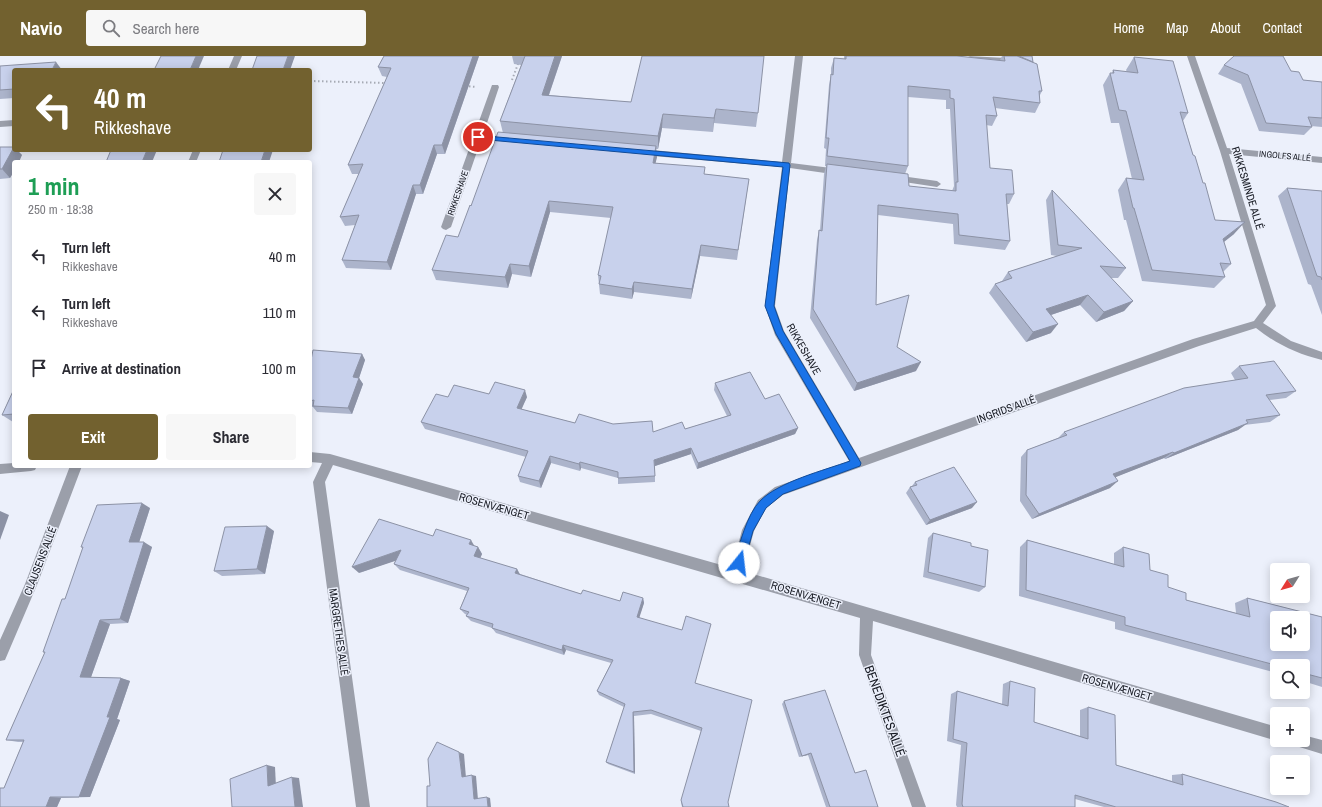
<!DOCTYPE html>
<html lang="en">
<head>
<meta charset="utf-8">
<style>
  :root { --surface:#fff; --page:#f7f7f7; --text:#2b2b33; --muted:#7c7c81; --accent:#72612f }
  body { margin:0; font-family:"Archivo Narrow",sans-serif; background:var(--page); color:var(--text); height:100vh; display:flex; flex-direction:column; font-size:15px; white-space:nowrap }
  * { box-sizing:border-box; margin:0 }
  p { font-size:13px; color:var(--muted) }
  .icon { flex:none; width:22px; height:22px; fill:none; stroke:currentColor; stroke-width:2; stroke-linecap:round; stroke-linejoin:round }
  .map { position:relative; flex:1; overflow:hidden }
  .side { position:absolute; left:12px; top:104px; width:300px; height:308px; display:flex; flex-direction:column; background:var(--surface); border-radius:4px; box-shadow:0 2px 10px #0003 }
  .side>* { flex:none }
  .top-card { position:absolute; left:12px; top:12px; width:300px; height:84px; border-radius:4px; box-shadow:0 2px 10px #0003; background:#72612f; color:#fff; overflow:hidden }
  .needle { width:26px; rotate:233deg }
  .fabs { position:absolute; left:1270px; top:507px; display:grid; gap:8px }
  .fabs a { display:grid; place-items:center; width:40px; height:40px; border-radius:4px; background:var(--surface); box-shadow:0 2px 10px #0003; font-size:20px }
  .pin { position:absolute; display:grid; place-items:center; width:34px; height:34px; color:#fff; margin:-17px; border:2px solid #fff; border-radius:50%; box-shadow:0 1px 4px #0007 }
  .me { position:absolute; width:44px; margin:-22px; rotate:16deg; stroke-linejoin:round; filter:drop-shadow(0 0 3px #0008) }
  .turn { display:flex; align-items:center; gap:14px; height:84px; padding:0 16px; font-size:18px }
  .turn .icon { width:52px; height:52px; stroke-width:2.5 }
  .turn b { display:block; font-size:28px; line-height:34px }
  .round { display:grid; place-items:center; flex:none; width:42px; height:42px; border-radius:4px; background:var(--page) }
  .headline { display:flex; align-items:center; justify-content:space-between; height:68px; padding:0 16px }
  h1 { font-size:24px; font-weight:800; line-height:30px; color:#1e9e55 }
  .action { display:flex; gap:8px; margin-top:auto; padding:8px 16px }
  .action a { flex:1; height:46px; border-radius:4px; background:var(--accent); color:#fff; font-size:16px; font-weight:800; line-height:46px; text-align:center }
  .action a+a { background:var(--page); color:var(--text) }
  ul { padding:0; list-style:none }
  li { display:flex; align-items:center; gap:12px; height:56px; padding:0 16px }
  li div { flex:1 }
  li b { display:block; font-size:15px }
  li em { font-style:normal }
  header { display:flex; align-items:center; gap:24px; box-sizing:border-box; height:56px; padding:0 20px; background:var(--accent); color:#fff }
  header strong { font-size:19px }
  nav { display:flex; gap:22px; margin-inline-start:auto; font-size:14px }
  .search { width:280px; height:36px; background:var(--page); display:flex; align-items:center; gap:10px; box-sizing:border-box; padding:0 14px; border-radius:4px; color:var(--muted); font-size:15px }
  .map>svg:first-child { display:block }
</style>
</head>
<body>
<header>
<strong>Navio</strong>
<div class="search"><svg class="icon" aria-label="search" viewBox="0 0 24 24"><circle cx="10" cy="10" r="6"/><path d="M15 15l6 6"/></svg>Search here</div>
<nav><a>Home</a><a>Map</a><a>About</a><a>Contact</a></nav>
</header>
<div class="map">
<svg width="1322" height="751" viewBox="0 0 1322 751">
  <rect width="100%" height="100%" fill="#ecf0fb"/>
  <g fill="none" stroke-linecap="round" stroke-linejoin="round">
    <g stroke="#a6aab4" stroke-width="2" stroke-dasharray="1.5 2.5" stroke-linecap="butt">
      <path d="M512 24 521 0"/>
      <path d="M310 25 386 27"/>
      <path d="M465 30 476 31"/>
    </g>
    <path fill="#9b9faa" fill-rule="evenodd" d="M968 0 1006 2 1018 7 1014 9 1005 6 972 2Z"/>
    <g fill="#9b9faa" fill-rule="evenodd">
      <path d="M234 0H242L236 14H228Z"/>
      <path d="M795 0H803L791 107 839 113 843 116 839 119 790 112 775 250 784 275 859 402 1193 283 1254 265 1266 249 1220 95 1187 0H1195L1227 92 1322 101V107L1229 98 1276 250 1263 267 1291 285 1322 296V304C1297 298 1276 288 1256 272L1199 290 783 439 766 452 754 475 743 515 1277 671V684H1279L1277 685 873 565 871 599 926 751H912L859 599 860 562 333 409 325 426 370 751H356L313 426 322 407 310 406V396L330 398 732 512 742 474 758 444 775 431 849 405 775 279 765 250 782 111 641 99 637 96 641 93 782 106Z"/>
      <path d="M492 29H498L499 31 483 79 511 81 515 84 511 87 481 84 451 171 446 174 443 173 441 171Z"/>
      <path d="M14 64V70L0 71V65Z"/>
      <path d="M193 94H201L196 106H188Z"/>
      <path d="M894 119 937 125 941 128 937 131 891 124 890 122 891 120Z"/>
      <path d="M14 407V410H37L35 414 31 415 0 418V408Z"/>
      <path d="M70 410H82L37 529 5 604 0 605V584L25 528Z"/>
      <path d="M1303 679 1322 684V698L1293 689 1291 684H1303Z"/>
    </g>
  </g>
  <g fill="#acb4cb" fill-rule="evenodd">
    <path d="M384 0H479L445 98H437L423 138H416L391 214 346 212 342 204 355 169 345 170 340 161 359 118H352L348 109 387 21 382 20 378 11Z"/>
    <path d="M512 0H562L549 39 758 57 756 71 714 67 713 76 662 72 658 93H656L657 101 655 107 704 118 749 123 737 204 700 200 691 243 634 236 632 243 600 238 598 219 611 162 550 156 531 221 512 218 508 232 436 224 432 214 458 181 503 77 500 65 521 9 514 8Z"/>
    <path d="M844 0H957L1000 4 1002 0H998H1032L1033 6 1042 35 1040 39V47L1035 57 995 52 997 60 992 70 986 69 990 112 1014 138 1009 148H1007L1010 185 1005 194 954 188 953 168 878 159 876 249 897 291 916 315 854 335 810 262 817 184 819 174H820L824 118 826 110H825L826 93 824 92 829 29 831 18V12L834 2 844 3ZM908 41 946 44V53H950L954 130 952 135 909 130 905 118 908 110Z"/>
    <path d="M1134 1 1188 57 1183 65 1193 99 1215 164 1234 178 1224 186 1231 208 1223 216 1225 221 1214 232 1142 225 1126 164H1124L1118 134 1126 122 1132 123 1119 67H1111L1103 29 1110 17H1112L1113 14 1127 16 1126 14Z"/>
    <path d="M1224 9 1291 15 1303 24 1322 26V71L1311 70 1312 71 1304 79 1259 75 1241 28 1218 18Z"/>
    <path d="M0 10 14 14V42L0 43Z"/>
    <path d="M0 91 14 94H17L22 99 14 106V115L10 122 0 123Z"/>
    <path d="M1287 132 1322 135V259L1311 229 1308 228 1278 140Z"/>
    <path d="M1052 134 1126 212 1118 222H1111L1133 245 1124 255 1096 266 1080 249 1051 259V277L1026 286 989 237 995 228 1002 225 1008 216 1057 200 1051 199 1046 144Z"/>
    <path d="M362 298 365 304 359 322 363 328 352 358 317 356 313 351H310V309Z"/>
    <path d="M1239 310 1296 335 1286 342 1269 344 1280 359 1270 366 1244 369 1238 374 1165 403 1164 402 1115 421 1110 432 1032 463 1020 445 1021 401 1027 394 1058 382 1064 376 1235 324 1231 317Z"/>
    <path d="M715 327 765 343 798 372 795 378 697 413 691 398 655 410V426L618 428V422L581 412 580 415 551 407 541 432 520 426 518 420 526 401 425 373 421 366 448 341 489 338 527 341 521 353 575 367 613 368 653 376 685 373 727 360 714 334Z"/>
    <path d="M14 333V366H13L2 359Z"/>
    <path d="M915 426 972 452 926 469 906 437 910 431 912 430Z"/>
    <path d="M150 452 139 486 152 491 128 567 110 568 91 621 121 622 130 625 117 663 120 664 90 741 61 742 57 751H0L4 732 23 686H18L6 684 45 597 43 596 65 543 83 492 81 491Z"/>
    <path d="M274 475 265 518 222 520 214 515Z"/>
    <path d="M933 477 971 490 985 531 979 536 923 521 928 482Z"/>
    <path d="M433 480 478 491 482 498 480 502 517 513 520 518 581 538 620 545 643 542 644 547 639 561 695 627 729 751H682L681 746 701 675 651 658 634 660 635 718 608 708 606 706 624 651 599 639 597 635 611 607 566 594 564 599 496 577 492 572 471 565 466 560 467 559 465 558 460 553 467 535 400 514 394 508 396 504 359 517Z"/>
    <path d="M1027 484 1114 508V497L1123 491 1150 514 1168 531 1186 544 1236 557 1235 547 1247 542 1322 561V631L1303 625V610H1277V617L1115 573V566L1019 540 1020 491Z"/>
    <path d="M1010 625 1034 666 1080 680V654L1088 651 1116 709 1172 725V719L1182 718 1289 751H1104L1075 743V751H957L956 749 961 689 947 685 951 638 957 635 1002 648 1003 628Z"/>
    <path d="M784 645 855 717 878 751H826L808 699 799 701 782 648Z"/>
  </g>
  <g fill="#8c92a5">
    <path d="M196 0H204L198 14H190Z"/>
    <path d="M288 0H295L290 14H283Z"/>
    <path d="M473 0H479L445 98 442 89Z"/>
    <path d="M555 0H562L544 53 542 39Z"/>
    <path d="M56 6 62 14H52Z"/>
    <path d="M716 53 714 67 713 76 714 62Z"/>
    <path d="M663 58 662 72 658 93V80Z"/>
    <path d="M434 89 437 98 423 138 420 129Z"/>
    <path d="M656 90 657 101 653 118V107Z"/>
    <path d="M14 91V94H17L22 99 19 106H14V115L10 122 2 113Z"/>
    <path d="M147 94H157L152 106H142Z"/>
    <path d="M265 94H273L269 106H261Z"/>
    <path d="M413 129 416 138 391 214 387 206Z"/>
    <path d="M549 145 550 156 531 221 529 210Z"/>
    <path d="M1245 166 1234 178 1212 195 1223 183Z"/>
    <path d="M701 189 700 200 691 243 692 233Z"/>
    <path d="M510 208 512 218 508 232 505 221Z"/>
    <path d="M634 226V236L632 243V233Z"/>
    <path d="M1088 239 1080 249 1039 263 1046 253Z"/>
    <path d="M1133 245 1124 255 1096 266 1104 256Z"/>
    <path d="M1058 268 1051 277 1026 286 1033 276Z"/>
    <path d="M362 298 365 304 359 322 363 328 352 358 348 352 353 321Z"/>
    <path d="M921 306 916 315 854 335 857 327Z"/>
    <path d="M525 334 527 341 519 359 517 352Z"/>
    <path d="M1248 367 1238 374 1165 403 1174 397Z"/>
    <path d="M798 372 795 378 697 413 698 407Z"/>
    <path d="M691 392V398L655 410 654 404Z"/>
    <path d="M1173 396 1164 402 1106 425 1113 418Z"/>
    <path d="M550 400 551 407 541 432 539 425Z"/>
    <path d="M580 406 581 412 580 415 579 408Z"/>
    <path d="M1118 425 1110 432 1032 463 1039 458Z"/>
    <path d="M977 446 972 452 926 469 930 464Z"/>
    <path d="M142 447 150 452 138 490 129 486Z"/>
    <path d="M0 455 9 459 0 484Z"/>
    <path d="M267 470 274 475 265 518 257 513Z"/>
    <path d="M471 484 475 491 469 488Z"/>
    <path d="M144 486 152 491 128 567 120 563Z"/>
    <path d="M478 491 482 498 478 507 474 500Z"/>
    <path d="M401 494 407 501 359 517 352 511Z"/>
    <path d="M517 513 520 519 515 517Z"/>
    <path d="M643 542 644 547 638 566 637 561Z"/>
    <path d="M100 564 110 568 90 624 80 621Z"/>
    <path d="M563 589 566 594 564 599 562 594Z"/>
    <path d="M121 622 130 625 117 663 120 664 90 741H79Z"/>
    <path d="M633 656 634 660 635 718 634 716Z"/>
    <path d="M459 696 464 698 466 722 462 721Z"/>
    <path d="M811 697 808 699 799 701Z"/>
    <path d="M267 709 275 711 276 731 268 730Z"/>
    <path d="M472 719 476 720 478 744 474 743Z"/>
    <path d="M292 721 299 722 303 751H295Z"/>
    <path d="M50 741 61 742 57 751H46Z"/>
    <path d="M487 741 490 742 491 751H488Z"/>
  </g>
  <g fill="#c8d1ec" stroke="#8c92a5" fill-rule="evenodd">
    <path d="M161 0H196L190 14H154Z"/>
    <path d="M257 0H288L283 14H252Z"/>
    <path d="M384 0H473L442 89H434L420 129H413L387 206 342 204 359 159 340 161 363 108 348 109 391 12 378 11Z"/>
    <path d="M525 0H555L542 39 631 46 642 0H764L758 57 716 53 714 62 663 58 658 80 500 65Z"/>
    <path d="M846 0H957L1005 5 1004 0H1017L1037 8 1042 35H1039L1040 47 993 41 997 60 986 59 990 112 1012 114 1014 138H1006L1010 185 959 179 958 158 878 149 876 249 909 239 897 291 921 306 857 327 813 253 819 174 822 175 827 108 908 118 909 130 956 135V126H958L954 43 950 42V34L908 30V110L827 100 829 82H826L831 18 833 19 834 2 846 3Z"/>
    <path d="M1019 0H1032L1033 6Z"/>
    <path d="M1234 0H1283L1291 15 1299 16 1303 24 1322 26V62L1308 61 1312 71 1266 67 1248 19 1224 9Z"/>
    <path d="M1134 1 1173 5 1188 57 1180 56 1193 99 1195 100 1203 127H1205L1215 164 1245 166 1223 183 1231 208 1220 207 1225 221 1152 214 1134 152H1133L1126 122 1144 124 1126 55 1119 54 1110 17H1114L1113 14 1138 17Z"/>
    <path d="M56 6 52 14H14V33L0 34V10Z"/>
    <path d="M498 76 656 90 653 107 705 111 704 118 749 123 738 194 701 189 692 233 634 226 632 233 599 228 601 220 598 219 613 151 549 145 529 210 510 208 505 221 432 214 446 179 458 181 470 149 471 150Z"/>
    <path d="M0 91H14L2 113H0Z"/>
    <path d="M111 94H147L142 106H106Z"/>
    <path d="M223 94H265L261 106H219Z"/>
    <path d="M1287 132 1322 135V224L1321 221 1317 220Z"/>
    <path d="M1052 134 1126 212 1100 210 1133 245 1104 256 1088 239 1046 253 1058 268 1033 276 995 228 1012 222 1008 216 1082 192 1058 189Z"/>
    <path d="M313 294 362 298 353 321 359 322 348 352 313 350 314 344 310 345V309Z"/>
    <path d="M1274 305 1296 335 1266 339 1280 359 1246 364 1248 367 1174 397 1173 396 1113 418 1118 425 1039 458 1026 439 1027 394 1067 379 1064 376 1184 332 1248 322 1239 310Z"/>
    <path d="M750 316 765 343 779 338 798 372 698 407 691 392 654 404 655 420 618 422V416L580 406 579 408 550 400 539 425 518 420 528 395 421 366 436 338 448 341 454 329 489 338 495 326 525 334 517 352 575 367 579 358 613 368 652 365 653 376 682 366 685 373 731 359 715 327Z"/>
    <path d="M14 333V358L2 359Z"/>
    <path d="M954 411 977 446 930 464 910 431 917 429 915 426Z"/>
    <path d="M142 447 129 486H144L120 563 100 564 80 621 121 622 107 661H110L79 741H50L46 751H0V732H4L24 684H6L45 596H43L62 543H65L83 491H81L97 449Z"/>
    <path d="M379 463 433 480 436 473 471 484 469 488 478 491 474 500 517 513 515 517 581 538 583 534 620 545 623 536 643 542 637 561 682 574 686 560 711 568 695 627 752 644 728 746 729 751H683L681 744 702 672 651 654 633 656 634 716 606 706 625 648 597 635 613 604 563 589 562 594 492 572 493 568 466 560 469 556 460 553 469 532 394 508 401 494 352 511Z"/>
    <path d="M267 470 257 513 214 515 225 471Z"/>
    <path d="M933 477 971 487V490L988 494 985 531 928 516Z"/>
    <path d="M1027 484 1124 511 1123 491 1149 498 1150 514 1168 519V531L1186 537V544L1250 561 1247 542 1322 561V622L1303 617V610H1279L1125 569V561L1026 534ZM1277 562H1303V588H1277Z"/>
    <path d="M1010 625 1035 632 1034 666 1088 683V651L1115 659 1116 709 1183 729 1182 718 1276 746 1289 751H1116L1075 739V751H963L962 748 967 687 953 683 957 635 1008 650Z"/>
    <path d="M825 634 855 717 866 714 878 751H830L811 697 802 700 784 645Z"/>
    <path d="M437 686 459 696 462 721 472 719 474 743 487 741 488 751H427V730H430L428 703Z"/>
    <path d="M267 709 268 730 292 721 295 751H232L230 723Z"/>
  </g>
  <path fill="#1a73e8" stroke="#114b97" d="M475 79 789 107 790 109 774 250 783 275 861 407 860 410 783 438 766 452 753 475 743 511 739 512 736 511 734 507C739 490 747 458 760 445 778 426 825 414 850 405L776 278 765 250 783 111 478 83 474 81Z"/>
  <g text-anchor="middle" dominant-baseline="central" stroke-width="3" stroke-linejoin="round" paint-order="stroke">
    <g font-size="9" fill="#171a23" stroke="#ecf0fb">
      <text transform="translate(1285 100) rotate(5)">INGOLFS ALLÉ</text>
      <text transform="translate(458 137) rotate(-71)">RIKKESHAVE</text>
    </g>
    <g font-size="11" fill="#171a23" stroke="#ecf0fb">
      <text transform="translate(1248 132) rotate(73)">RIKKESMINDE ALLÉ</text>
      <text transform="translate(804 293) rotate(60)">RIKKESHAVE</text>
      <text transform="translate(1006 353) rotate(-20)">INGRIDS ALLÉ</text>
      <text transform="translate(494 450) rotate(16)">ROSENVÆNGET</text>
      <text transform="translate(40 505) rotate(-69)">CLAUSENS ALLÉ</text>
      <text transform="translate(806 539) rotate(17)">ROSENVÆNGET</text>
      <text transform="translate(339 576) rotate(82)">MARGRETHES ALLÉ</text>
      <text transform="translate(1117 631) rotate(16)">ROSENVÆNGET</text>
    </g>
    <g font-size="13" fill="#171a23" stroke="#ecf0fb">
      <text transform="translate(885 655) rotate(70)">BENEDIKTES ALLÉ</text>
    </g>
  </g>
</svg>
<div class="fabs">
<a><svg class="needle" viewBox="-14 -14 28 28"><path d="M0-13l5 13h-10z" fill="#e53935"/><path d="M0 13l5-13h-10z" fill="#7c7c81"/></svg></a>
<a><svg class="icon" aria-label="sound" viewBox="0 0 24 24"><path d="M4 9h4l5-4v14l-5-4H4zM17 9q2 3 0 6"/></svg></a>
<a><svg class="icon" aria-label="search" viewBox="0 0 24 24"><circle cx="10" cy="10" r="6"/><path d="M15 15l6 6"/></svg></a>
<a>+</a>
<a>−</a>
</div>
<div class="pin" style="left:478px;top:81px;background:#d93025"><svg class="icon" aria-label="arrive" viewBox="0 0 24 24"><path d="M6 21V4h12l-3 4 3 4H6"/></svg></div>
<svg class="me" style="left:739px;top:507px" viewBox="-20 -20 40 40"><circle r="19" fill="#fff"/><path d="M0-13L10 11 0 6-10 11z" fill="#1a73e8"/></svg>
<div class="top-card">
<div class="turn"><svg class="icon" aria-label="left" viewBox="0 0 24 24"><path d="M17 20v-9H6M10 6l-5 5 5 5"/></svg><div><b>40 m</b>Rikkeshave</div></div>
</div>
<section class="side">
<div class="headline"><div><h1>1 min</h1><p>250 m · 18:38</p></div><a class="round"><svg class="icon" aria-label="close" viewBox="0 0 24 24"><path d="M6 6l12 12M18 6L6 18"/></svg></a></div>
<ul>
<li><svg class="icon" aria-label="left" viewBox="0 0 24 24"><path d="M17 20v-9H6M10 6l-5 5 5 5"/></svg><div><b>Turn left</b><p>Rikkeshave</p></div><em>40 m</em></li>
<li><svg class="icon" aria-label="left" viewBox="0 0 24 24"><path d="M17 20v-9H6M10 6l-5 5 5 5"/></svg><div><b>Turn left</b><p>Rikkeshave</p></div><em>110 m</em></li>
<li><svg class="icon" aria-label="arrive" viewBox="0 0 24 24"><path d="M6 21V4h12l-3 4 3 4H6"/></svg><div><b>Arrive at destination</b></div><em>100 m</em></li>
</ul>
<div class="action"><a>Exit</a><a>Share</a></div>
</section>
</div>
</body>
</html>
